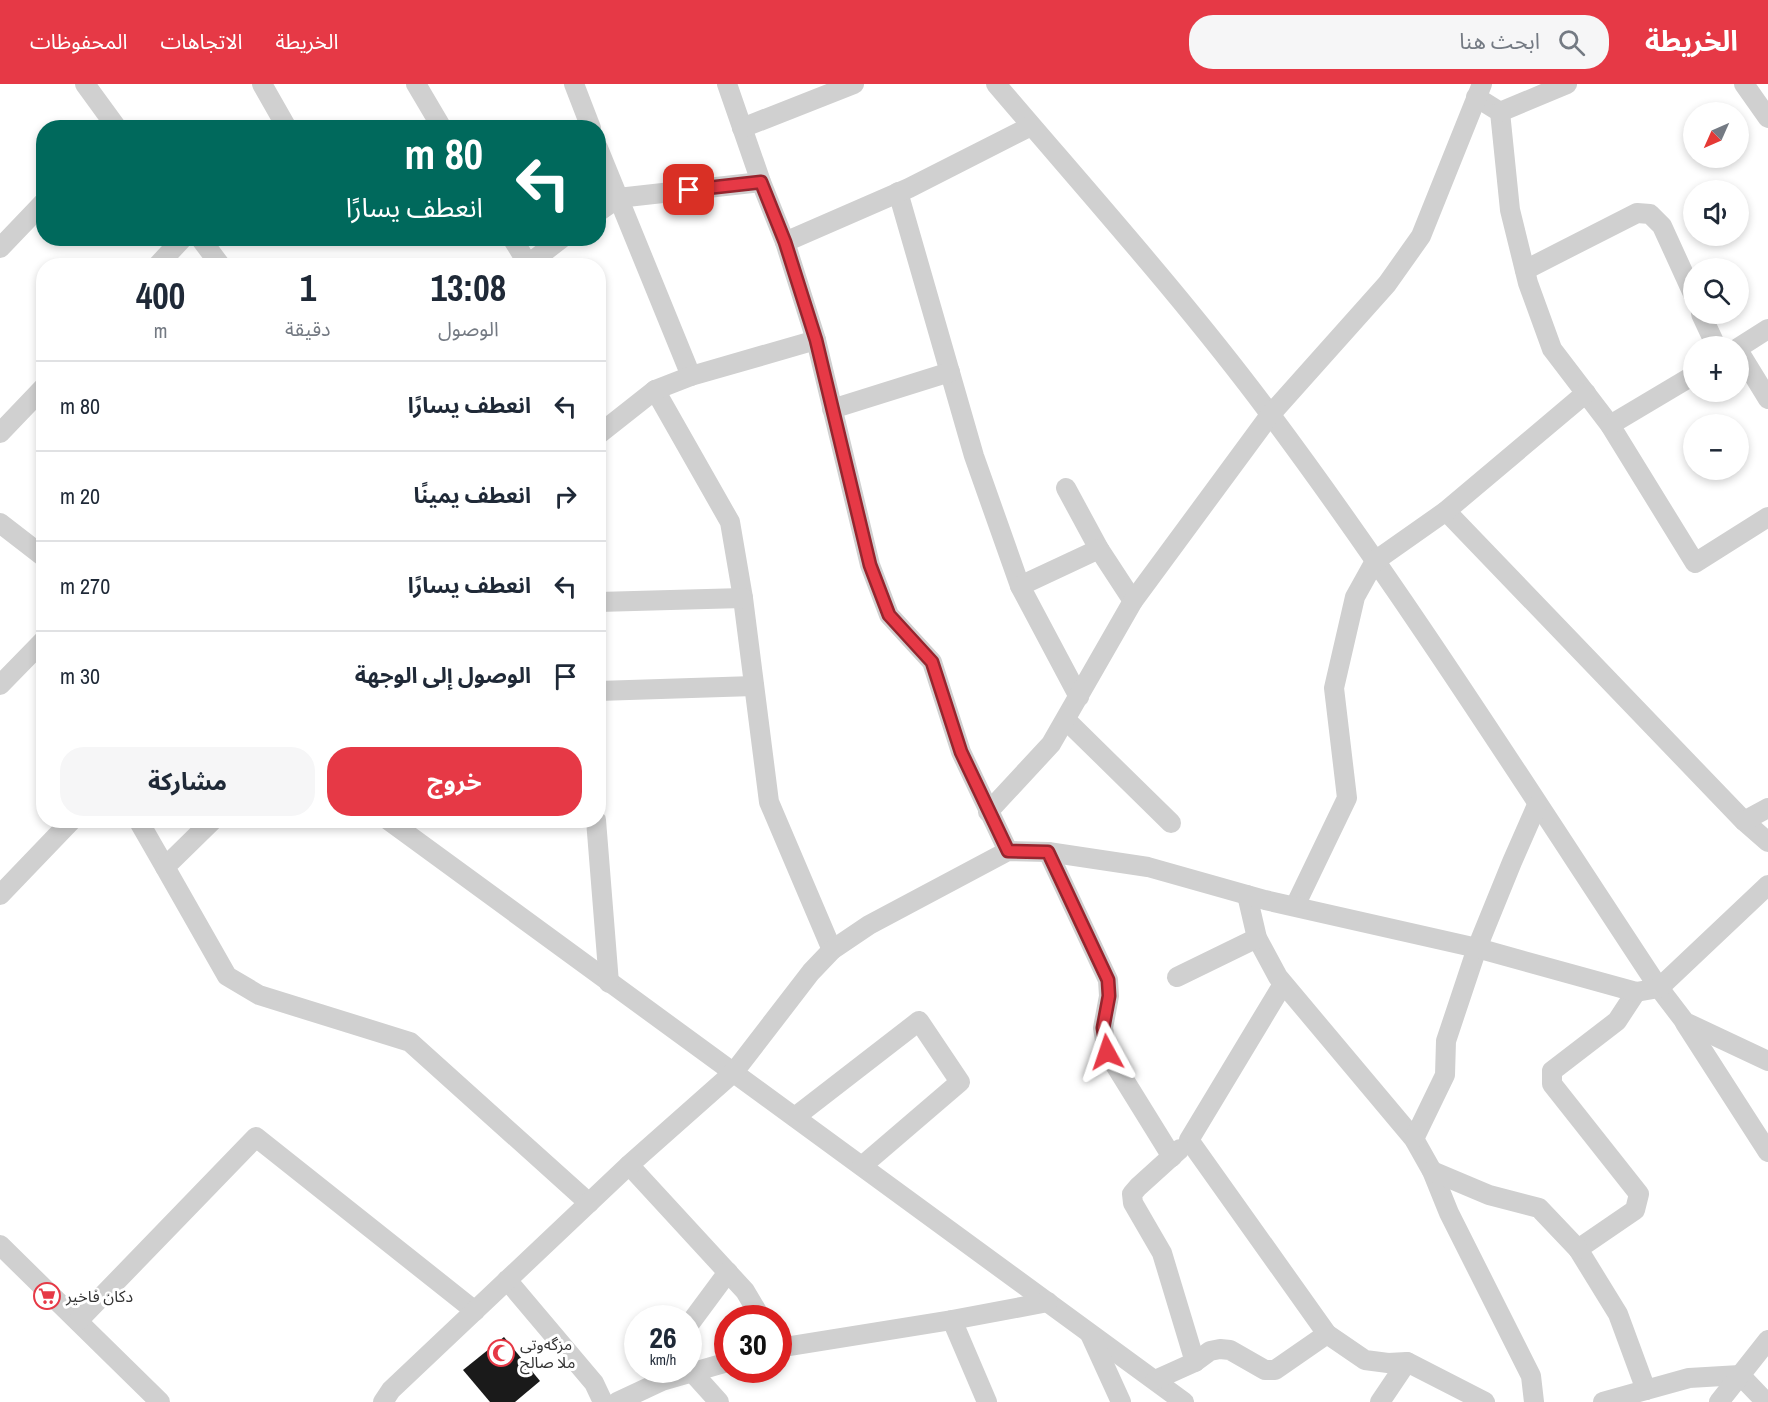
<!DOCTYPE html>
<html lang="ar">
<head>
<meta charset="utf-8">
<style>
  :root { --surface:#fff; --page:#f6f6f7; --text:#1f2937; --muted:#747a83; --line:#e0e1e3; --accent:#e63946 }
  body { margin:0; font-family:"Archivo Narrow","Noto Sans Arabic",sans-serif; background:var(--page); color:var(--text); direction:rtl; height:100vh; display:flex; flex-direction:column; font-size:22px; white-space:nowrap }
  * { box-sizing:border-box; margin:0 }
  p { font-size:20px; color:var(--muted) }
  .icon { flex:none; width:33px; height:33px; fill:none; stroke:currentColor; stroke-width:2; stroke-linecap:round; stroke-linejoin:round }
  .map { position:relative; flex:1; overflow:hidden; direction:ltr }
  .side { position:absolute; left:36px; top:174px; width:570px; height:570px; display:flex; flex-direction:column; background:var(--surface); border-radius:24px; box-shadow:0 3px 9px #0003; direction:rtl }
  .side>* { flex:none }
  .banner { position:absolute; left:36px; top:36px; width:570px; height:126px; border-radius:24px; box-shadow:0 3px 9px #0003; direction:rtl; background:#00695c; color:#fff; overflow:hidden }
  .needle { width:39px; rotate:225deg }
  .buttons { position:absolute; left:1683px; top:18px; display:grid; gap:12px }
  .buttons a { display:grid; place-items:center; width:66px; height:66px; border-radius:50%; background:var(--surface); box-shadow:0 3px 9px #0003; font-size:30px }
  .speed { position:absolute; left:624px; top:1221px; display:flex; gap:12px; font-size:30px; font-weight:700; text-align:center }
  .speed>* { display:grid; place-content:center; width:78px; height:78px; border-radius:50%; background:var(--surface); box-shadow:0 3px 9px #0003; line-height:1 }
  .speed small { font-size:15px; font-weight:400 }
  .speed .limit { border:9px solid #d22; background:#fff; color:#111 }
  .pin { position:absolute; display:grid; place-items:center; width:51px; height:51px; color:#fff; margin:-26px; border-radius:12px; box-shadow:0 3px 9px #0006 }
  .me { position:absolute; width:66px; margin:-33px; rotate:355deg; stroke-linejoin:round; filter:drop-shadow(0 0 4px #0008) }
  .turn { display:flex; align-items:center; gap:21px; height:126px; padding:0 24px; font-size:27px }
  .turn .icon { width:78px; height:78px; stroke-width:2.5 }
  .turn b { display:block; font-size:42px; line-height:51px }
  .eta { display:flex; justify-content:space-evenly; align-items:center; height:102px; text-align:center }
  .eta b { font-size:36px; font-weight:700; line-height:42px }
  .action { display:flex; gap:12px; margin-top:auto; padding:12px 24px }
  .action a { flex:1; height:69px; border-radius:24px; background:var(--accent); color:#fff; font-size:24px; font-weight:700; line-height:69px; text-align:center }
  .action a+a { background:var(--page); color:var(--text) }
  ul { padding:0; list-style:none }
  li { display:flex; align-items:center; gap:18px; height:90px; padding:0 24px; border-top:2px solid var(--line) }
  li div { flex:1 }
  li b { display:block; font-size:22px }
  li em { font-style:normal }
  header { display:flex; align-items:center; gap:36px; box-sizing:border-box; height:84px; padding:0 30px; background:var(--accent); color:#fff }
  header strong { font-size:28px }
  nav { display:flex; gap:33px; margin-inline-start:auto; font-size:21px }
  .search { width:420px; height:54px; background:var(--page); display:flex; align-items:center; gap:15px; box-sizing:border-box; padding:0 21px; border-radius:24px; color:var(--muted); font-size:22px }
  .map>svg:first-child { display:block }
</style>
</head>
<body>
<header>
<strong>الخريطة</strong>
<div class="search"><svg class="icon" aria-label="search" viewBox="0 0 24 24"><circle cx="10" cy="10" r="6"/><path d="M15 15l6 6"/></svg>ابحث هنا</div>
<nav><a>الخريطة</a><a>الاتجاهات</a><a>المحفوظات</a></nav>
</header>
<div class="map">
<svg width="1768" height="1318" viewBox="0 0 1768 1318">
  <rect width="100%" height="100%" fill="#fff"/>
  <path fill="#1a1a1a" d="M504 1253 540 1297 515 1318H490L463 1286Z"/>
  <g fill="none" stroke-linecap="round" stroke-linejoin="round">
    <g stroke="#d0d0d0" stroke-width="20">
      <path d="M85 0 117 44"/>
      <path d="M262 0 287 44"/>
      <path d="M416 0 442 44"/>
      <path d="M574 0 591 44"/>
      <path d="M727 0 761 98 785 158 816 256 870 481 889 531 932 578 961 668 1008 767"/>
      <path d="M996 0C1088 108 1185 216 1270 330 1408 515 1532 712 1659 904L1685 938 1768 977"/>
      <path d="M1744 0 1768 34"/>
      <path d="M1476 13 1500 28 1510 126 1528 199 1552 265 1610 341 1695 479 1768 433"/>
      <path d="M1500 28 1567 0"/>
      <path d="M742 44 854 0"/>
      <path d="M598 64 691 292"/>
      <path d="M898 108 974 372 1020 502 1079 613"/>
      <path d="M598 128 618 114 761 98"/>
      <path d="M200 154 221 182"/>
      <path d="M512 154 528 180"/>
      <path d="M785 158 909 104 1031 42"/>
      <path d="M0 164 44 118"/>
      <path d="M157 182 183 154"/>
      <path d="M526 182 562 154"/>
      <path d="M1525 186 1637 129 1650 130 1662 142 1694 212"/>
      <path d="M1701 230 1716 262"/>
      <path d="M1738 264 1768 245"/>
      <path d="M1738 266 1768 315"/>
      <path d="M655 306 730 438 743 514 769 718 832 866"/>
      <path d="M832 325 950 288"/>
      <path d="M1610 341 1694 291"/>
      <path d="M0 349 44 303"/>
      <path d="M598 351 655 306 691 292 816 256"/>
      <path d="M1066 404 1099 465 1133 517"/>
      <path d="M1446 427 1744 737 1768 758"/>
      <path d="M0 439 44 473"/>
      <path d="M1020 502 1099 465"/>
      <path d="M598 518 743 514"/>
      <path d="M0 601 44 556"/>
      <path d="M598 607 754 602"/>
      <path d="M1066 636 1171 739"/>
      <path d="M988 728 1051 660 1133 517 1270 331 1387 200 1421 152 1482 0"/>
      <path d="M138 736 165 783"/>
      <path d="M213 736 165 783 227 892 259 911 410 958 589 1119"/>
      <path d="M388 736 1184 1318"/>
      <path d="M596 736 609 899"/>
      <path d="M1744 737 1768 724"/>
      <path d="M1048 768 1108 896 1109 912 1103 944 1107 968 1172 1073"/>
      <path d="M0 811 72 736"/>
      <path d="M1247 811 1257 854 1278 893 1414 1055 1432 1087 1449 1129 1531 1292 1534 1318"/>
      <path d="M1295 822 1347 714 1334 604 1355 513 1375 477 1446 427 1586 309"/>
      <path d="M1177 893 1257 854"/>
      <path d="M1283 900 1189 1056 1327 1250"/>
      <path d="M1636 908 1617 937 1552 987V1000L1639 1110 1635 1126 1578 1165 1618 1230 1646 1306"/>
      <path d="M1685 939 1768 1068"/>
      <path d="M795 1033 919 937 960 998 862 1082"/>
      <path d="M1414 1055 1445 991 1446 957 1477 864 1512 778 1537 721"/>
      <path d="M1180 1065 1138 1103 1132 1110 1133 1119 1162 1169 1195 1278"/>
      <path d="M629 1081 745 1207 761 1234"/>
      <path d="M1432 1087 1489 1111 1539 1124 1578 1165"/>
      <path d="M0 1161 160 1318"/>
      <path d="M507 1196 594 1299 603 1318"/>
      <path d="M952 1236 987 1318"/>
      <path d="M78 1237 256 1053 475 1227"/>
      <path d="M688 1242 728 1188"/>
      <path d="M1090 1250 1121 1318"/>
      <path d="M778 1264 952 1236 1048 1218"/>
      <path d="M692 1288 719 1318"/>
      <path d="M1155 1296 1195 1278 1210 1267 1220 1265 1230 1266 1265 1286H1275L1327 1250 1365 1276 1388 1279 1407 1278 1485 1318"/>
      <path d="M383 1318 391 1306 629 1081 734 988 811 888 832 866 869 841 1008 767 1048 768 1148 783 1265 816 1477 864 1636 908 1659 904 1768 801"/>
      <path d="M617 1318 662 1297 728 1278"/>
      <path d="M1380 1318 1407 1278"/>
      <path d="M1603 1318 1689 1294 1740 1291 1766 1318"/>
      <path d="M1719 1318 1768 1256"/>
    </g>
  </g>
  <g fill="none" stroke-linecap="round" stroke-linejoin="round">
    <defs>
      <path id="route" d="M689 106 761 98 785 158 816 256 870 481 889 531 932 578 961 668 1008 767 1048 768 1108 896 1109 912 1103 944 1107 968"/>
    </defs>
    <use href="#route" stroke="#96252e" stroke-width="15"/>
    <use href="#route" stroke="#e63946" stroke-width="10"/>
  </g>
  <defs>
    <symbol id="supermarket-ring" viewBox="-11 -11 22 22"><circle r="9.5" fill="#fff" stroke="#e63946" stroke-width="1.5"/><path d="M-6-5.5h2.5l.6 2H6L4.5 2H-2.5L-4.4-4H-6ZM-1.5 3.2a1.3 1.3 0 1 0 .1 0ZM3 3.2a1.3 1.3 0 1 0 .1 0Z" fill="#e63946"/></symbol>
    <symbol id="mosque-ring" viewBox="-11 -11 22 22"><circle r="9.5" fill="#fff" stroke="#e63946" stroke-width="1.5"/><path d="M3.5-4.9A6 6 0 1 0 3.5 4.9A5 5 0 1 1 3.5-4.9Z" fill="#e63946"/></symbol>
  </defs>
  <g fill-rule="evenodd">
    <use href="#supermarket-ring" x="32" y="1197" width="30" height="30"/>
    <use href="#mosque-ring" x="486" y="1254" width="30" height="30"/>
  </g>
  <g text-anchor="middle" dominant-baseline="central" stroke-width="6" stroke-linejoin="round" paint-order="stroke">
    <g font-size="16" fill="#333" stroke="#fff" text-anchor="start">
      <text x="66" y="1212">دكان فاخیر</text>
      <text x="520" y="1260">مزگه‌وتی<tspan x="520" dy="18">ملا صالح</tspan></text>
    </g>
  </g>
</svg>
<div class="buttons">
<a><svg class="needle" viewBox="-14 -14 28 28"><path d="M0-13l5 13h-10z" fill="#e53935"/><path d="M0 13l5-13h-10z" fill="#747a83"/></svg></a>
<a><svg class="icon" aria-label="sound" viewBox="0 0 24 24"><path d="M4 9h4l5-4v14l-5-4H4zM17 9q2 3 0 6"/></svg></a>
<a><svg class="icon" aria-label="search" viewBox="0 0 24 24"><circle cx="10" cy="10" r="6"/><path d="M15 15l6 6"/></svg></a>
<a>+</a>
<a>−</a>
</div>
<div class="speed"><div>26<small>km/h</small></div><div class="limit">30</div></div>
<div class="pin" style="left:689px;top:106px;background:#d93025"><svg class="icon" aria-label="arrive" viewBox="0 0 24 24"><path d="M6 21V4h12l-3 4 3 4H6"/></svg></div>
<svg class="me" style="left:1107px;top:968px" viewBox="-20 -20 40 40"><path d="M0-17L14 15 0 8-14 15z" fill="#e63946" stroke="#fff" stroke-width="4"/></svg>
<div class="banner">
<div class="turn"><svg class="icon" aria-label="left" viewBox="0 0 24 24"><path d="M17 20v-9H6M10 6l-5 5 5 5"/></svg><div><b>80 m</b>انعطف يسارًا</div></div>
</div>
<section class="side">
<div class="eta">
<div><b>13:08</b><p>الوصول</p></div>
<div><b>1</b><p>دقيقة</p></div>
<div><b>400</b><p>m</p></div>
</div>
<ul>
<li><svg class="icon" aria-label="left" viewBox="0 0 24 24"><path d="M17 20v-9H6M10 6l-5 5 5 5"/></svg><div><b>انعطف يسارًا</b></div><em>80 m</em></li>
<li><svg class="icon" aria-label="right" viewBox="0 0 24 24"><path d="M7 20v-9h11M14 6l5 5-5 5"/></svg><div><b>انعطف يمينًا</b></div><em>20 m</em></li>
<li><svg class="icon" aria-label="left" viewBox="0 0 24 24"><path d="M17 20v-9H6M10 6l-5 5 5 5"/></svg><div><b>انعطف يسارًا</b></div><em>270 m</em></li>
<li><svg class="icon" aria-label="arrive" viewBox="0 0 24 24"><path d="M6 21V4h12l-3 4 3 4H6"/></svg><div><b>الوصول إلى الوجهة</b></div><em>30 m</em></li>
</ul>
<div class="action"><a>خروج</a><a>مشاركة</a></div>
</section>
</div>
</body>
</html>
